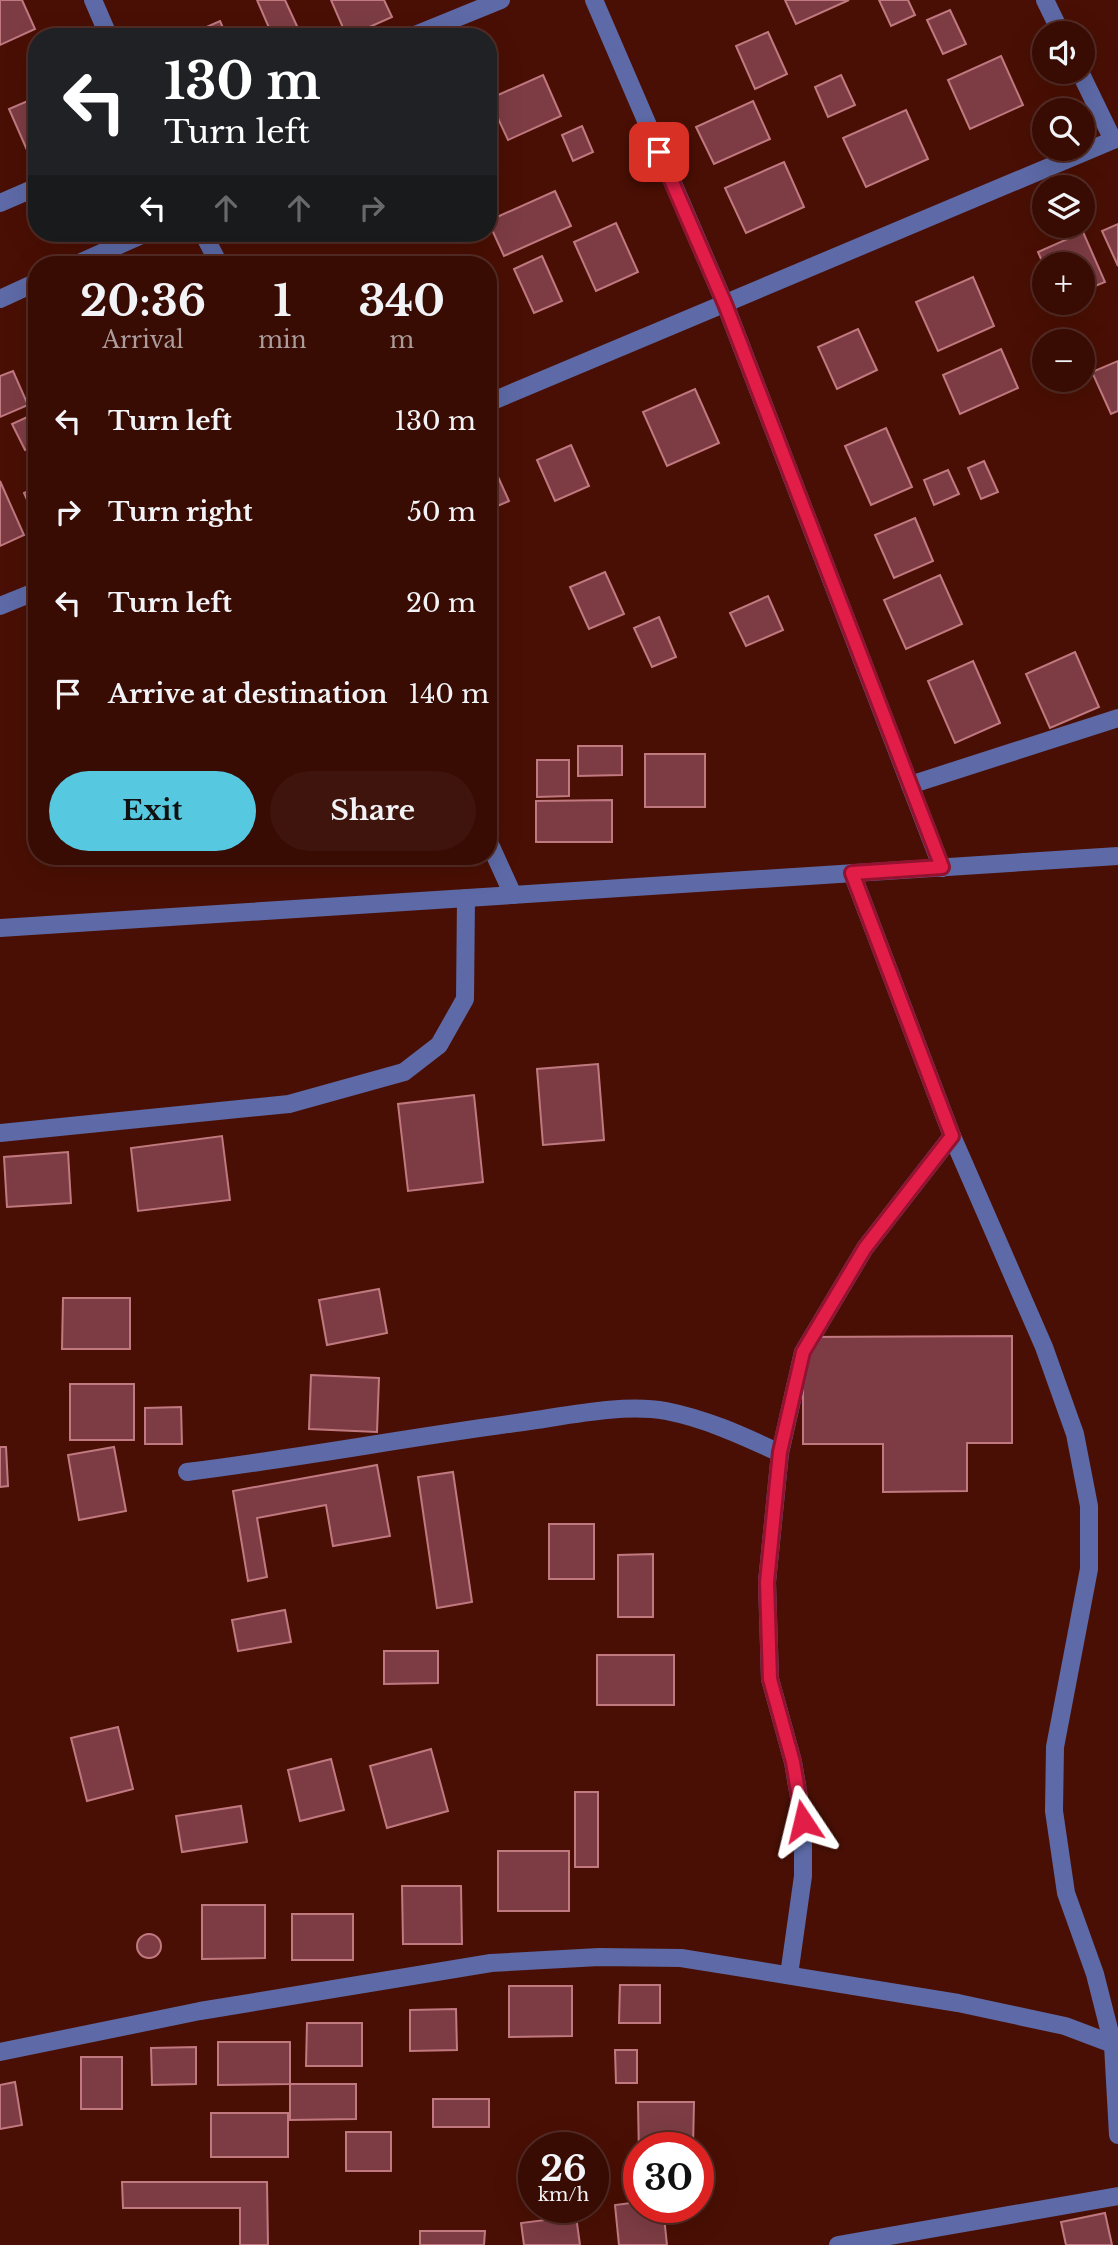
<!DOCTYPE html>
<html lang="en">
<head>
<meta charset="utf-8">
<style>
  :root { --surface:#380b03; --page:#3f140d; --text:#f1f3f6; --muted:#ab9b9a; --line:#522b25; --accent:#56c9e1 }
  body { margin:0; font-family:"Libre Baskerville",serif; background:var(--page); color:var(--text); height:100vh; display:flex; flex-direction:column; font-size:26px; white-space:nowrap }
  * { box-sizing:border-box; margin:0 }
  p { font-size:23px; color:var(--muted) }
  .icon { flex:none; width:38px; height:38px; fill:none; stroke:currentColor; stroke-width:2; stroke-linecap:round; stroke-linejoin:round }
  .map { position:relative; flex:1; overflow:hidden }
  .sheet { position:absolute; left:28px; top:256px; width:469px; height:609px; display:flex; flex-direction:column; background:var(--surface); border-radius:28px; box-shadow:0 7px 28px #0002,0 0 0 2px var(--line) }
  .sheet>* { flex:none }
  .guide { position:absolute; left:28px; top:28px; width:469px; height:214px; border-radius:28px; box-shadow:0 7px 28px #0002,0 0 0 2px var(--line); background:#202124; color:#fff; overflow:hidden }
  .buttons { position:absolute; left:1032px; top:21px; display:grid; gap:14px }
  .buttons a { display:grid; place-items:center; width:63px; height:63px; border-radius:50%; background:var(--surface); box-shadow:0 7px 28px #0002,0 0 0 2px var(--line); font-size:35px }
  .speed { position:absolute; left:518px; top:2132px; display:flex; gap:14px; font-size:35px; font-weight:700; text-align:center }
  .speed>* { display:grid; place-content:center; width:91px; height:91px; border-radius:50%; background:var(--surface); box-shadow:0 7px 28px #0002,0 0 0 2px var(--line); line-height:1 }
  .speed small { font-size:18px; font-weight:400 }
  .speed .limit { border:10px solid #d22; background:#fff; color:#111 }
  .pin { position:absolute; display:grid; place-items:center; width:60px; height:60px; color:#fff; margin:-30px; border-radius:14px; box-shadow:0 4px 10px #0006 }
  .me { position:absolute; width:77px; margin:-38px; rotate:350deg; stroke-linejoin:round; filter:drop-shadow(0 0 5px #0008) }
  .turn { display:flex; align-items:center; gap:24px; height:147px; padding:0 21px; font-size:32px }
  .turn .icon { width:91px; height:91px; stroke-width:2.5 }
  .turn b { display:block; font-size:49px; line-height:60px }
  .lanes { display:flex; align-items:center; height:66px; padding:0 21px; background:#0003; justify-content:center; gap:35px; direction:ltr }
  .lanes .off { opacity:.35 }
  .eta { display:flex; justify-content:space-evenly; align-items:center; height:119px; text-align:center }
  .eta b { font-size:42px; font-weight:700; line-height:49px }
  .primary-button { display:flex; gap:14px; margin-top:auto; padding:14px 21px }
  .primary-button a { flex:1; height:80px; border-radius:42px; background:var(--accent); color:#111; font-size:28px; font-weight:700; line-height:80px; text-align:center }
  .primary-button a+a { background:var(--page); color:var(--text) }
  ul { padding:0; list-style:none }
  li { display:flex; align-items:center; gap:21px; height:91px; padding:0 21px }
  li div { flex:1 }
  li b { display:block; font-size:26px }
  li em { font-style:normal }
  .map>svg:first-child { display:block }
</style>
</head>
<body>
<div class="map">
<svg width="1118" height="2245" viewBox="0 0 1118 2245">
  <rect width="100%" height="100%" fill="#4a0f04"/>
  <g fill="#7d3c44" stroke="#c17980" stroke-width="2">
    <path d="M0 0H22L35 29 0 45Z"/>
    <path d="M257 0H285L302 37H273Z"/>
    <path d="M331 0H384L392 17 347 37Z"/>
    <path d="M785 0H849L796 24Z"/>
    <path d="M879 0H908L915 15 891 26Z"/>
    <path d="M950 10 966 44 943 54 927 20Z"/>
    <path d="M220 21 227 37H184Z"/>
    <path d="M768 32 787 74 755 89 736 46Z"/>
    <path d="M1001 56 1023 105 970 129 948 80Z"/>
    <path d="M543 75 561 116 508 140 489 99Z"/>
    <path d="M841 75 855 105 828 117 815 87Z"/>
    <path d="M37 97V165L34 166 9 109Z"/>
    <path d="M753 101 770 139 714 164 696 127Z"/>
    <path d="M906 110 928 159 866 187 843 138Z"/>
    <path d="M582 126 593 152 573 161 562 135Z"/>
    <path d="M784 162 804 207 746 233 725 188Z"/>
    <path d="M555 191 571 226 504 256 488 221Z"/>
    <path d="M616 223 638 272 596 291 574 242Z"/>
    <path d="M1118 224V266L1102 231Z"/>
    <path d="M1083 232 1105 282 1083 291V264H1045V268L1038 252Z"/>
    <path d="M542 256 562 301 534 313 514 269Z"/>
    <path d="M973 277 994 326 938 351 916 302Z"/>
    <path d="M858 329 877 370 837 389 818 347Z"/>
    <path d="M1001 349 1018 388 960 414 943 375Z"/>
    <path d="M1118 361V411L1111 414 1092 372Z"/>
    <path d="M13 371 28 405 0 417V376Z"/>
    <path d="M695 389 719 443 667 466 643 412Z"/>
    <path d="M36 413 37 445 25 450 12 424Z"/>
    <path d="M886 428 912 487 871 505 845 446Z"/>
    <path d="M571 445 589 486 555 501 537 460Z"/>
    <path d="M984 461 998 492 981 499 968 468Z"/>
    <path d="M494 468 509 501 488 510V471Z"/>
    <path d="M948 470 959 494 934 505 924 480Z"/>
    <path d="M0 481 24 535 0 546Z"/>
    <path d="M37 487V522L24 493Z"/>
    <path d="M915 518 933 561 894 578 875 535Z"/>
    <path d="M605 572 624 614 589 629 570 587Z"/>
    <path d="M940 575 962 624 906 649 884 600Z"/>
    <path d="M768 596 783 630 746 646 730 613Z"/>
    <path d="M659 617 676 657 652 667 634 628Z"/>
    <path d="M1075 652 1099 707 1050 728 1026 674Z"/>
    <path d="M973 661 1000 723 955 743 928 681Z"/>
    <path d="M578 746H622V775L578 776Z"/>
    <rect x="645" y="754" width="60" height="53"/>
    <path d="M537 760H569V796L537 797Z"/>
    <path d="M612 800V842H536V801Z"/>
    <path d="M598 1064 604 1140 543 1145 537 1069Z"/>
    <path d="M474 1095 483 1182 408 1191 398 1104Z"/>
    <path d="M222 1136 230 1200 138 1211 131 1148Z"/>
    <path d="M68 1152 71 1203 7 1207 4 1157Z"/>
    <path d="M379 1289 387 1333 327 1345 319 1300Z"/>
    <path d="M63 1298H130V1349H62Z"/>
    <path d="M1012 1336V1443H967V1491L883 1492V1444H803V1337Z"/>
    <path d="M311 1375 379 1378 377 1432 309 1429Z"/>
    <rect x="70" y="1384" width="64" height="56"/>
    <path d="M181 1407 182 1444H145V1408Z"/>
    <path d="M0 1447H6L8 1486 0 1487Z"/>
    <path d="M114 1447 126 1511 79 1520 68 1455Z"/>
    <path d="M377 1465 390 1536 333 1546 326 1505 257 1518 267 1577 248 1581 233 1491Z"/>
    <path d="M453 1472 472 1602 437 1608 418 1477Z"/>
    <rect x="549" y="1524" width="45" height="55"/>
    <path d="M653 1554V1617H618V1555Z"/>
    <path d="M285 1610 291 1642 238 1651 232 1620Z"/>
    <path d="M384 1651H438V1683L384 1684Z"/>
    <rect x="597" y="1655" width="77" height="50"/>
    <path d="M118 1727 133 1789 87 1801 71 1738Z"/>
    <path d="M431 1749 448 1811 387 1828 370 1766Z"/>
    <path d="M331 1759 344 1810 300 1821 288 1770Z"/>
    <rect x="575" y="1792" width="23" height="75"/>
    <path d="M241 1806 247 1842 182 1852 176 1816Z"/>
    <rect x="498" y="1851" width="71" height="60"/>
    <path d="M402 1886H461L462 1944H403Z"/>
    <path d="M202 1905H265V1958L202 1959Z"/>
    <rect x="292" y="1914" width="61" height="46"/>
    <circle cx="149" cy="1946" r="12"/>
    <path d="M620 1985H660V2023H619Z"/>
    <path d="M509 1986H572V2036L509 2037Z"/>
    <path d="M456 2009 457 2050 410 2051V2010Z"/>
    <path d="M307 2023H362V2066H306Z"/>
    <path d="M218 2042H290V2084L218 2085Z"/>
    <path d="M196 2047V2084L152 2085 151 2048Z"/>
    <path d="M615 2050H637V2083H616Z"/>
    <rect x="81" y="2057" width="41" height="52"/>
    <path d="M15 2082 22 2125 0 2129V2085Z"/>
    <path d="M290 2084H356V2119L290 2120Z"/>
    <rect x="433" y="2099" width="56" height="28"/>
    <path d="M638 2102H694L693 2147H639V2158Z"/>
    <rect x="211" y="2113" width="77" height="44"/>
    <rect x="346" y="2132" width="45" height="39"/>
    <path d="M122 2182H267L268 2245H240V2208H123Z"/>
    <path d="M639 2202V2207H663L667 2245H619L615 2205Z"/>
    <path d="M1105 2213 1112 2245H1066L1061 2222Z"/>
    <path d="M576 2216 580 2245H524L521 2223Z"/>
    <path d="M420 2231H485L484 2245H420Z"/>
  </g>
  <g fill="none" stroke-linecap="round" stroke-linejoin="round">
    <g stroke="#5d6aa7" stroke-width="18">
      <path d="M93 0 109 37"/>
      <path d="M594 0 725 304 942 868"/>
      <path d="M1045 0 1061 33"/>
      <path d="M410 37 501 0"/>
      <path d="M1080 72 1113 140"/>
      <path d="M0 203 37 187"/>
      <path d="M203 233 219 264"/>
      <path d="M77 264 146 233"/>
      <path d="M0 299 37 282"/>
      <path d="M488 403 1118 138"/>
      <path d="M0 606 37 591"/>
      <path d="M910 785 1118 718"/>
      <path d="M488 840 513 895"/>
      <path d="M852 873 952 1136 1044 1347 1075 1434 1089 1506V1569L1055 1747 1054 1811 1066 1893 1095 1974 1113 2045 1118 2135"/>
      <path d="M0 928 1118 856"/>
      <path d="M0 1133 289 1104 404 1072 439 1045 465 999 466 898"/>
      <path d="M187 1472C299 1458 411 1437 523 1422 566 1416 623 1403 666 1411 707 1419 743 1436 780 1453"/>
      <path d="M789 1975 803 1876V1821L793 1762 770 1679 767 1582 780 1453 803 1352 865 1248 952 1136"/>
      <path d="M0 2052 200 2011 491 1963 599 1957 681 1958 958 2003 1065 2026 1118 2046"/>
      <path d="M838 2245 1118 2196"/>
    </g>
  </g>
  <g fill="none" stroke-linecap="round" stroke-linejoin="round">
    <defs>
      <path id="route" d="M659 152 725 304 942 867 852 873 952 1136 865 1248 803 1352 780 1452 767 1582 770 1679 793 1762 803 1821"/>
    </defs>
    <use href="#route" stroke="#92132f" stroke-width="18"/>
    <use href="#route" stroke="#e11d48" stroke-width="12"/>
  </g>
</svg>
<div class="buttons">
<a><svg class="icon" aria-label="sound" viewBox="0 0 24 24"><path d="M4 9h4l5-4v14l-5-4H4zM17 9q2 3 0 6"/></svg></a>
<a><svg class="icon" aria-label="search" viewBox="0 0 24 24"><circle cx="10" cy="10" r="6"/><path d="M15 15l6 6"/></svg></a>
<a><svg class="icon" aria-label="layers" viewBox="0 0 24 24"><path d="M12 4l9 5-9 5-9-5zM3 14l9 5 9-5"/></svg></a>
<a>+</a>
<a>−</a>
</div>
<div class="speed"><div>26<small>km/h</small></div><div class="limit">30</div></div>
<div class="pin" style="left:659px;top:152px;background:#d93025"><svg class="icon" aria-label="arrive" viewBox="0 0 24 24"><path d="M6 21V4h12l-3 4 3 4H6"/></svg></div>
<svg class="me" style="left:803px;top:1821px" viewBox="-20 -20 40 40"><path d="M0-17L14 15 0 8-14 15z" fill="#e11d48" stroke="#fff" stroke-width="4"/></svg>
<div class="guide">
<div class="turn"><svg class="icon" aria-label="left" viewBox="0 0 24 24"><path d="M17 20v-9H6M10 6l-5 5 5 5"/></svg><div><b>130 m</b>Turn left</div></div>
<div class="lanes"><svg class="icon" aria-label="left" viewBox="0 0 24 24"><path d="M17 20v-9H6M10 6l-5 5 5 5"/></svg><svg class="icon off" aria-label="ahead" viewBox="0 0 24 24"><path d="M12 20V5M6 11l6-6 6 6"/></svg><svg class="icon off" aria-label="ahead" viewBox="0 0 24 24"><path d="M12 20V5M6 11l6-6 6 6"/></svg><svg class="icon off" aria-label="right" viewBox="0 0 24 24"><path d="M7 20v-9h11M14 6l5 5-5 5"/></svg></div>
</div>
<section class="sheet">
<div class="eta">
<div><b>20:36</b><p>Arrival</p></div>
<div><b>1</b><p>min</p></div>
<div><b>340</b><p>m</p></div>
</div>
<ul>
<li><svg class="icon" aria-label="left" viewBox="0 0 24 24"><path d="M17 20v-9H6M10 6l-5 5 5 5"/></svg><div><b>Turn left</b></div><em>130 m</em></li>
<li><svg class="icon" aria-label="right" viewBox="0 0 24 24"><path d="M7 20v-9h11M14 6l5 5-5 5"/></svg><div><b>Turn right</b></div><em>50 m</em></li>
<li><svg class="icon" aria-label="left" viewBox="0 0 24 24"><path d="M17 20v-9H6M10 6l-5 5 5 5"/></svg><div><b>Turn left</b></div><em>20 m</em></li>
<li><svg class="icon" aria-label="arrive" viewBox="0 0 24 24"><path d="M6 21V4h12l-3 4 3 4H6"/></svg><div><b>Arrive at destination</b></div><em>140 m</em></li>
</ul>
<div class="primary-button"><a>Exit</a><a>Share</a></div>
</section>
</div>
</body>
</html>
